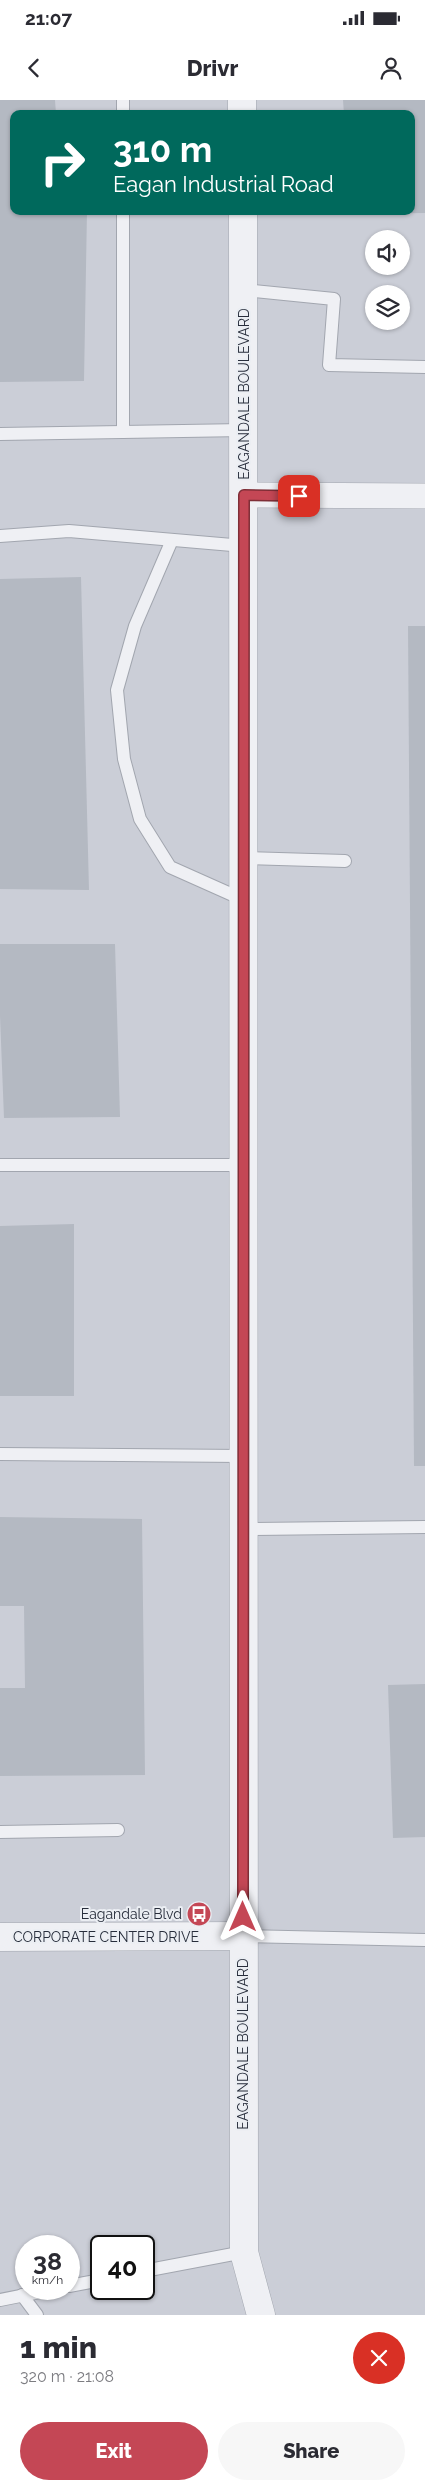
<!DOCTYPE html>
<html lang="en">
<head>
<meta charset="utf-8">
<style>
  :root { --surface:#fff; --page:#f7f7f7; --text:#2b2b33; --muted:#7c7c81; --accent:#c44755 }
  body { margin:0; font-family:Raleway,sans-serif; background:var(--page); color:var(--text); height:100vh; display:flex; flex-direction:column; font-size:19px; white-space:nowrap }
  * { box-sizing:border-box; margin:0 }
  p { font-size:16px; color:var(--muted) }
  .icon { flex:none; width:28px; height:28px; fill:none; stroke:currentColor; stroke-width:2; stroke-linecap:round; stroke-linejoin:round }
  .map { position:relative; height:2215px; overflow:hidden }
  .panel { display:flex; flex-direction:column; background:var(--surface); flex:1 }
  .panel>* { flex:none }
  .hud { position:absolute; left:10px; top:10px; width:405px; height:105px; border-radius:10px; box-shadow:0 1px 4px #0004; background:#00695c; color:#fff; overflow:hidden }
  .fabs { position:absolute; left:365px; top:130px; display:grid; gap:10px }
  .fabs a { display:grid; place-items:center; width:45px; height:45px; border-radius:50%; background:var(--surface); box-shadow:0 1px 4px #0004; font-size:25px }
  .speed { position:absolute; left:15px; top:2135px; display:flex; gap:10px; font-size:25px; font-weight:700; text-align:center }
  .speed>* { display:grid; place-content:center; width:65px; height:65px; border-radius:50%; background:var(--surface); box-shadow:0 1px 4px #0004; line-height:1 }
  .speed small { font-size:12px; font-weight:400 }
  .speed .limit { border:2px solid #111; border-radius:8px; background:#fff; color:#111 }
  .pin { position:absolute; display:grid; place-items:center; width:42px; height:42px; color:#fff; margin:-21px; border-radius:10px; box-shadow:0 2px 8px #0006 }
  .me { position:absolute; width:55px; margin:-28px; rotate:0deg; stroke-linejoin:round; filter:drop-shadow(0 0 4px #0008) }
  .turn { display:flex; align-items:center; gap:18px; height:105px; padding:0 20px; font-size:22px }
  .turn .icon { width:65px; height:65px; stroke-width:2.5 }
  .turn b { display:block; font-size:35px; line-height:42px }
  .round { display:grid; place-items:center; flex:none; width:52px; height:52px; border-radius:26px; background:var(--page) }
  .overview { display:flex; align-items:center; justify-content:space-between; height:85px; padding:0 20px }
  h1 { font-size:30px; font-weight:800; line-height:38px }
  .cta { display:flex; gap:10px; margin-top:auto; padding:10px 20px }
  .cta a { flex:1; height:58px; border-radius:30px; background:var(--accent); color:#fff; font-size:20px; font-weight:800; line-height:58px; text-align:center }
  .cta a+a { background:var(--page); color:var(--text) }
  .status { display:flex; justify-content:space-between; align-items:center; height:35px; padding:0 25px; background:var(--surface); direction:ltr }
  .status svg { height:14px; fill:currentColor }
  header { display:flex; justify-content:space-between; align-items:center; height:65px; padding:0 20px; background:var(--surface); font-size:22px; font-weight:800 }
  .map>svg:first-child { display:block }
</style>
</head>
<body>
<div class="status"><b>21:07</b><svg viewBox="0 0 49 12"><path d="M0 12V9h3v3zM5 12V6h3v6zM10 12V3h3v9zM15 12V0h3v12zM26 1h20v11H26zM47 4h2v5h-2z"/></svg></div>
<header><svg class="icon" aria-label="back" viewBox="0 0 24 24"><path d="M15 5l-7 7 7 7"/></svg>Drivr<svg class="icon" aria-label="person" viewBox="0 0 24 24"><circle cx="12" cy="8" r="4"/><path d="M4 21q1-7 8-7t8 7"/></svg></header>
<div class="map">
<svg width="425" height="2215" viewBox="0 0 425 2215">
  <rect width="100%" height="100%" fill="#dcdfe5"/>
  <path fill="#cbced7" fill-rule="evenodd" d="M0 0H425V2215H0ZM14 14H411V111H14ZM374 139H401V166H374ZM374 194H401V221H374ZM26 2146H69V2189H26ZM101 2146H144V2189H101Z"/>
  <g fill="#b4b9c2">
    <path d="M0 0H55L56 14H14V111H87L84 281 0 282Z"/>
    <path d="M343 0H425V113L344 114V111H411V14H344Z"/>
    <path d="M81 477 89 790 0 789V479Z"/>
    <path d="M408 526H425V1366H414Z"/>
    <path d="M0 844H115L120 1017 4 1018 0 916Z"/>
    <path d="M74 1124V1296H0V1126Z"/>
    <path d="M0 1417 142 1419 145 1675 0 1676V1588H25L24 1506H0Z"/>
    <path d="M425 1584V1737L393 1738 388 1585Z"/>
  </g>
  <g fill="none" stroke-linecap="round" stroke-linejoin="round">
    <defs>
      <g id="service">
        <path d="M123 14V0"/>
        <path d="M243 190 334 199 329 265 425 267"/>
        <path d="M123 332V111"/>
        <path d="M0 334 244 330"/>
        <path d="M0 436 69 431 244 446"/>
        <path d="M172 440 135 526 117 590 124 659 140 719 170 767 244 800"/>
        <path d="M244 758 345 761"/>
        <path d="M0 1065H244"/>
        <path d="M0 1354 243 1356"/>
        <path d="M243 1429 425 1427"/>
        <path d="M0 1732 118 1730"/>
        <path d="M243 1836 425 1840"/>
        <path d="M144 2171 244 2152"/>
        <path d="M69 2186 101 2180"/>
        <path d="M22 2195 37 2215"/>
        <path d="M0 2200 55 2189"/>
      </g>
      <path id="minor" d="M244 395 425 396"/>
      <g id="tertiary">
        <path d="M242 0V14"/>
        <path d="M243 111 244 2152 261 2215"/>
        <path d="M0 1837 243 1836"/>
      </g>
    </defs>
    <use href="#service" stroke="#a2a6af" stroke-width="14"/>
    <use href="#minor" stroke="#a2a6af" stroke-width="26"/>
    <use href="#tertiary" stroke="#a2a6af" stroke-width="29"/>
    <use href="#service" stroke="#eff0f4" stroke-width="12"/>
    <use href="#minor" stroke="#eff0f4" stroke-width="25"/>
    <use href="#tertiary" stroke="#eff0f4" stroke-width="28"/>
  </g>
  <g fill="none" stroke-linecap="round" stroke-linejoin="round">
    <defs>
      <path id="route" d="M243 1817 244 395 299 396"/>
    </defs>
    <use href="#route" stroke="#7f2e37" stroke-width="12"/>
    <use href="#route" stroke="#c44755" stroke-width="9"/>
  </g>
  <defs>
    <symbol id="bus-disc" viewBox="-11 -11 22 22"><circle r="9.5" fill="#c44755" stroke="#ebeef3"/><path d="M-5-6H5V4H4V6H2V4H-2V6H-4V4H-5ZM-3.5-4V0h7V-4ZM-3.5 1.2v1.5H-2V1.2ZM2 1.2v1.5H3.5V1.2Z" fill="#fff"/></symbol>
  </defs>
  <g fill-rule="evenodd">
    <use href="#bus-disc" x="185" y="1800" width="28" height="28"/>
  </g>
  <g text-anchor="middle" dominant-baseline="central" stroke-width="4" stroke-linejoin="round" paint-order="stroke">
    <g font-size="14" fill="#272d3b" stroke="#ebeef3">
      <text transform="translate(244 294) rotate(-90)">EAGANDALE BOULEVARD</text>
      <text x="106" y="1837">CORPORATE CENTER DRIVE</text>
      <text transform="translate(243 1944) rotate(-90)">EAGANDALE BOULEVARD</text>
    </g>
    <g font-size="14" fill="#272d3b" stroke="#ebeef3" text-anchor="end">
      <text x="182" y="1814">Eagandale Blvd</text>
    </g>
  </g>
</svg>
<div class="fabs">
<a><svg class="icon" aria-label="sound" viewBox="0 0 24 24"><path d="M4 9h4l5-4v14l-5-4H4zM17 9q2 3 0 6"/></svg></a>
<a><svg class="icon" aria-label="layers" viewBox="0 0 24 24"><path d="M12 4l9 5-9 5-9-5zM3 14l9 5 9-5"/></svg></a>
</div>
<div class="speed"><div>38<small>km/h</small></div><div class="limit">40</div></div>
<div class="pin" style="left:299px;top:396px;background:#d93025"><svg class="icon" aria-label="arrive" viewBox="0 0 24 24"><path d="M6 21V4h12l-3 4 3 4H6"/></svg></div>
<svg class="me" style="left:243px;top:1817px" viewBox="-20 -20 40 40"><path d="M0-17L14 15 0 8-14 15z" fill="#c44755" stroke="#fff" stroke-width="4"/></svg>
<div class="hud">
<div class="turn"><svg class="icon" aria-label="right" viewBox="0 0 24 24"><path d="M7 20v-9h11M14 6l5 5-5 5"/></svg><div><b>310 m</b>Eagan Industrial Road</div></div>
</div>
</div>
<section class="panel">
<div class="overview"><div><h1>1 min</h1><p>320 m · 21:08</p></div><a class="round" style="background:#d93025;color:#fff"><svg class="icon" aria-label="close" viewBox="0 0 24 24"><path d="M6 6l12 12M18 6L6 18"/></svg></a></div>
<div class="cta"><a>Exit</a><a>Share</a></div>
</section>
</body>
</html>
